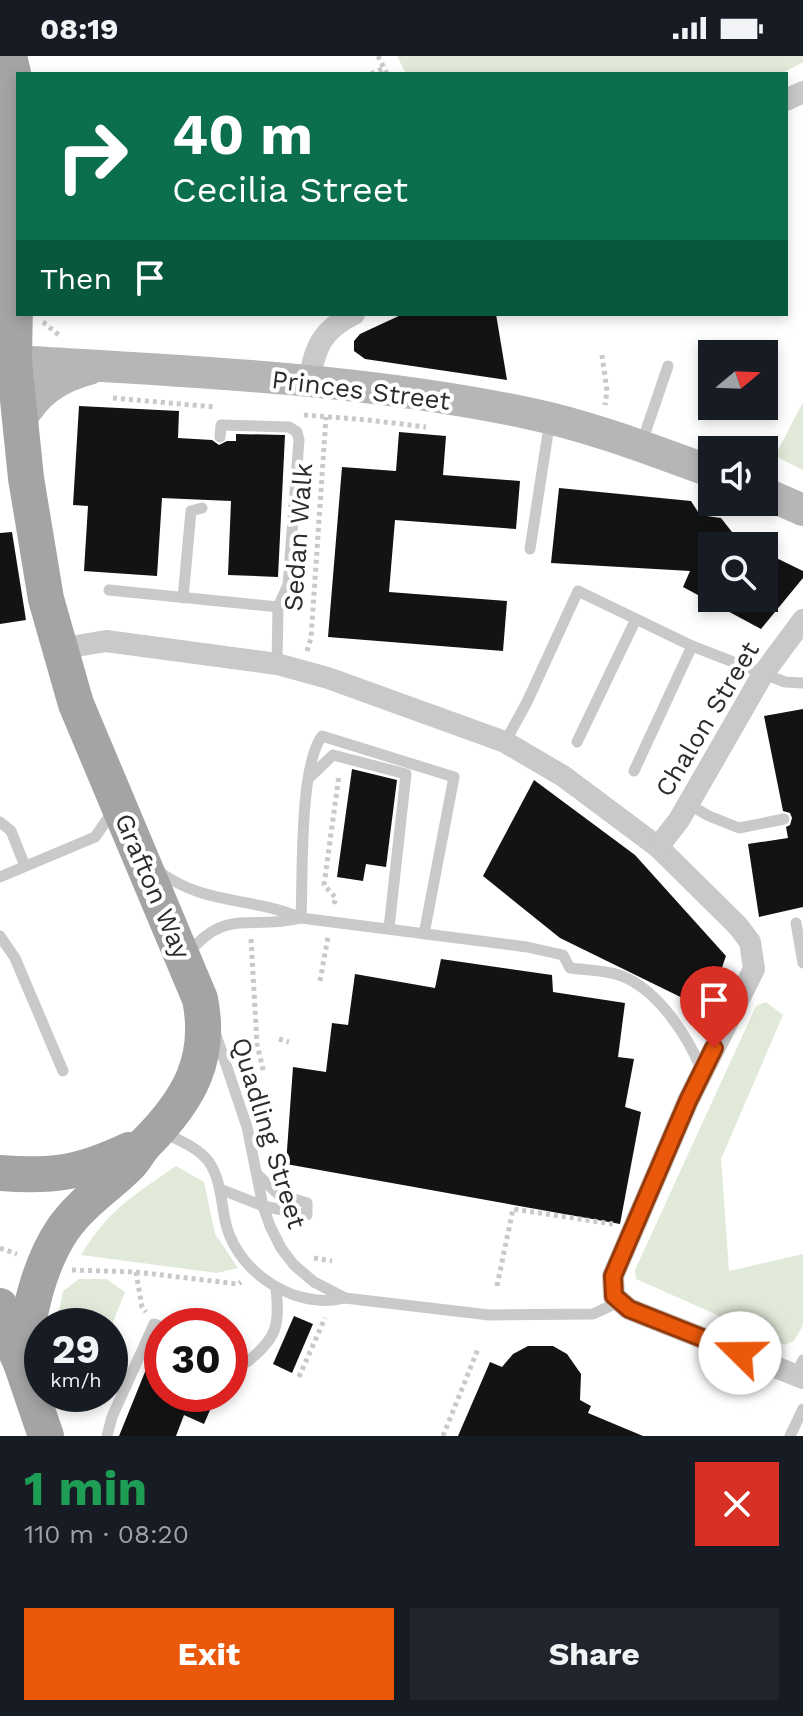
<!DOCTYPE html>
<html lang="en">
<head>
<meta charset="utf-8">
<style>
  :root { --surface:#171b24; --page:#20242c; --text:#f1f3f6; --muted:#9ea1a6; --accent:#ea580c }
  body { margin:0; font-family:"Work Sans",sans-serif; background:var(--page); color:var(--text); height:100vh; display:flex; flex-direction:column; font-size:30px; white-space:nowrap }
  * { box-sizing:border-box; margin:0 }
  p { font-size:26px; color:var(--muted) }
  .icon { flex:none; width:44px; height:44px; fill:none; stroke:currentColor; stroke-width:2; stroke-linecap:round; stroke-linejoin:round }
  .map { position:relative; height:1380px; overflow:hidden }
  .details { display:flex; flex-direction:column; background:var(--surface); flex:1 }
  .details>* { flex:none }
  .top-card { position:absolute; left:16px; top:16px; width:772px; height:244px; border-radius:0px; box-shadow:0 4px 12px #0003; background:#0b6e4f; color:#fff; overflow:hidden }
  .needle { width:52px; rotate:71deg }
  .controls { position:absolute; left:698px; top:284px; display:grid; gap:16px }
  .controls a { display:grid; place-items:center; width:80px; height:80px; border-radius:0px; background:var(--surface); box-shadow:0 4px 12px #0003; font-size:40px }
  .speed { position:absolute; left:24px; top:1252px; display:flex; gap:16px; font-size:40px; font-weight:700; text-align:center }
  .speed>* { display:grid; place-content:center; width:104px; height:104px; border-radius:50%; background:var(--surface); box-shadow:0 4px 12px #0003; line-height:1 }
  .speed small { font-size:20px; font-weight:400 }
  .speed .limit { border:12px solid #d22; background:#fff; color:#111 }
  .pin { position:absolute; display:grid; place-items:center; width:68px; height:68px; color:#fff; margin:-82px -34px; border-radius:50% 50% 50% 0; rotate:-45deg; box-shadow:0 0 8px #0007 }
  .pin .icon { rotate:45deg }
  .me { position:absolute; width:88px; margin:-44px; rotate:292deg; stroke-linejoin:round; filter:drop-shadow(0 0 6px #0008) }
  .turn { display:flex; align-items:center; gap:28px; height:168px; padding:0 24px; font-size:36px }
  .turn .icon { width:104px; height:104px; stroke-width:2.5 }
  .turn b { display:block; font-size:56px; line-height:68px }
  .then { display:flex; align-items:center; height:76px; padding:0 24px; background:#0003; gap:16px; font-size:30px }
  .round { display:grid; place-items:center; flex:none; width:84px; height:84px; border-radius:0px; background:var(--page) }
  .head { display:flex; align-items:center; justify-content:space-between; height:136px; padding:0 24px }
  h1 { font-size:48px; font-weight:700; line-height:60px; color:#1e9e55 }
  .button { display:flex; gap:16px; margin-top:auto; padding:16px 24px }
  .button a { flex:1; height:92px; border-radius:0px; background:var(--accent); color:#fff; font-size:32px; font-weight:700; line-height:92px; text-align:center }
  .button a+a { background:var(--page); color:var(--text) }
  .status { display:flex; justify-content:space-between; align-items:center; height:56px; padding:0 40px; background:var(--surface); direction:ltr }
  .status svg { height:22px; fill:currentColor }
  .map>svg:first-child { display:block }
</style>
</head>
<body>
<div class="status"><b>08:19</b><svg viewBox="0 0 49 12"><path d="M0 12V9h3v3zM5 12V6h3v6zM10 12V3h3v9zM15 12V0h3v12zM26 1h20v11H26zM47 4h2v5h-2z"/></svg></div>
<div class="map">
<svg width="803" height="1380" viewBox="0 0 803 1380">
  <rect width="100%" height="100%" fill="#fff"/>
  <g fill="#e1ead9">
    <path d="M397 0H803V6L781 18H406Z"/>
    <path d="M803 346V414L775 400Z"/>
    <path d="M766 946 783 959 721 1103 729 1215 803 1198V1269L794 1285 785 1289 636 1223 635 1214 756 950Z"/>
    <path d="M176 1110 204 1126 215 1178 238 1212 217 1217 81 1199C108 1154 134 1139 176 1110Z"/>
    <path d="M79 1223H106L125 1236 110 1273V1270H56L63 1235Z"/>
  </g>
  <g fill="#131313">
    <path d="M403 258H496L507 324 365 303 354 295V285L360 278Z"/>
    <path d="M79 350 179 355 178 382 212 384 219 389 227 385H236V378L285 379 278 521 228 519 231 445 162 442 157 520 84 515 88 450 73 449Z"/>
    <path d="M399 376 446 380 443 419 520 425 516 473 395 464 389 536 507 545 503 595 328 581 342 411 396 415Z"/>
    <path d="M559 432 691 445 700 459 721 462 743 490H712V542H764V496L803 515V522L761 573 683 531 690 515 551 507Z"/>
    <path d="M12 476 26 564 0 568V477Z"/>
    <path d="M803 653V851L759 861 748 788 788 782 786 771 790 769 792 762 790 757 783 755 764 660Z"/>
    <path d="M352 713 397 724 386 811 366 808 363 825 337 821Z"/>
    <path d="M534 724 635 799 726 900 707 954 560 882 483 820Z"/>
    <path d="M441 903 552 919 553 936 625 947 618 1001 634 1003 625 1051 641 1056 620 1168 286 1108 293 1011 326 1016 332 967 348 969 355 918 435 932Z"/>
    <path d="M294 1260 313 1268 292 1317 273 1308Z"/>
    <path d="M160 1279H162V1338H217L204 1368 184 1359 176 1380H119Z"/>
    <path d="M528 1290H553L567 1298 581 1318 580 1344 591 1350 588 1357 643 1380H458L490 1306 502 1311 513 1298Z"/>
  </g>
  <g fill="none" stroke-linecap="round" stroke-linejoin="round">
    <g stroke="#c9c9c9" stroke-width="5" stroke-dasharray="4 4" stroke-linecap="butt">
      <path d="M378 0 387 18"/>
      <path d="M371 18 384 12"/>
      <path d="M43 266 60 280"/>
      <path d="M602 299 607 335 605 349"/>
      <path d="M113 342 215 351"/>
      <path d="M304 359 368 364 426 371"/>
      <path d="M727 446 740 452"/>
      <path d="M307 595 311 582 326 361"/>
      <path d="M334 848 336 842 324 829 339 719"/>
      <path d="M251 883 257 988 264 1018"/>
      <path d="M320 925 328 881"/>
      <path d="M279 983 289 986"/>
      <path d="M0 1192 17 1198"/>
      <path d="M314 1202 332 1205"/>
      <path d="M72 1214 136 1216 238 1228 241 1226"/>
      <path d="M136 1216 142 1251 146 1256"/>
      <path d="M497 1230 513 1153 613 1168"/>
      <path d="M299 1321 325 1262"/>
      <path d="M69 1350 91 1353"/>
      <path d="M443 1380 478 1293"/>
    </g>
    <g stroke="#c9c9c9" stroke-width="11">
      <path d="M220 381 221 369 289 371 297 376 299 384 288 529 278 551"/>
      <path d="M641 389 668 310"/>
      <path d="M530 493 550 364"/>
      <path d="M109 534 278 551 277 608"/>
      <path d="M183 542 191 455 202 452"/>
      <path d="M505 686 527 646 578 535 692 590 785 626 803 627"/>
      <path d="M577 686 636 563"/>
      <path d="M634 715 692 590"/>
      <path d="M310 721 333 699 406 718 389 872"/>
      <path d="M688 748 709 760 739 772 784 763"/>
      <path d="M0 766 11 775 25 810"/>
      <path d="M157 814C204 850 250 840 301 862L527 891 563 899 570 912C585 914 604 914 619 919 657 932 688 980 702 1015"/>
      <path d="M0 821 95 781 113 755"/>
      <path d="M301 862C303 820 299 711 322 680L454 721 424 878"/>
      <path d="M796 867 803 907"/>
      <path d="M0 880 15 902 63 1015"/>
      <path d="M187 899C226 850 250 875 301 862"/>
      <path d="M215 976 247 1071 263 1150 270 1170 281 1192 294 1209 314 1226 345 1242 489 1259 593 1258 619 1246"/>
      <path d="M162 1076C178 1084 198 1091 209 1106 222 1125 221 1151 227 1172 241 1219 297 1254 345 1242"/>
      <path d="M220 1133 263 1150 307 1159V1147L278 1138 258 1119"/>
      <path d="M230 1299 247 1306C277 1282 280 1270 276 1232"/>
      <path d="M796 1319 803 1304"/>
      <path d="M107 1380 112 1361 154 1268 162 1271"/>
      <path d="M790 1380 803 1353"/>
    </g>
    <g stroke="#c9c9c9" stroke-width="22">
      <path d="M786 44 803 36"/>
      <path d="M308 327C316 291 320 275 354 258"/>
      <path d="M59 593 106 585 277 608 328 622 505 686 563 720 658 791 738 870 750 886 754 913 688 1045 613 1220 614 1240 629 1253 803 1322"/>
      <path d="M658 791 679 764 763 618 803 564"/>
    </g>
    <g stroke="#b6b6b6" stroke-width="32">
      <path d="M14 305C184 315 361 322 527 357 590 370 652 394 712 416"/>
      <path d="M20 365C36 336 58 321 89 313"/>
      <path d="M764 437 803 454"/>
    </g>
    <g stroke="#a4a4a4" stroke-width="36">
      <path d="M9 0 15 26 18 59 14 305 26 422 46 543 76 648 200 943C212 1003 189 1043 148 1085 140 1092 136 1102 129 1109 107 1131 81 1147 63 1173 36 1213 29 1261 21 1307"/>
      <path d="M0 1117C54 1121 80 1117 129 1094"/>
      <path d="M0 1250 5 1272 21 1307 46 1380"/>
    </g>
  </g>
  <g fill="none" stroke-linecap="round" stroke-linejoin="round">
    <defs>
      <path id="route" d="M714 992 688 1045 613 1220 614 1240 629 1253 740 1297"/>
    </defs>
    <use href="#route" stroke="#983908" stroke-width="20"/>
    <use href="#route" stroke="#ea580c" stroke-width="14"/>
  </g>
  <g text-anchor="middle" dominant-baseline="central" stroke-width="8" stroke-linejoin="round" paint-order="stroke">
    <g font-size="26" fill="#2c2c2c" stroke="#fff">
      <text transform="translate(361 334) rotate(7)">Princes Street</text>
      <text transform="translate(298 481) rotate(-86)">Sedan Walk</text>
      <text transform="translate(707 663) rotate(-59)">Chalon Street</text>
      <text transform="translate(153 830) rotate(67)">Grafton Way</text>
      <text transform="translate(269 1077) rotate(73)">Quadling Street</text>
    </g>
  </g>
</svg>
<div class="controls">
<a><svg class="needle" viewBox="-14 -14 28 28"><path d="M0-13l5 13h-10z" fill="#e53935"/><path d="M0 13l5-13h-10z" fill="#9ea1a6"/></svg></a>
<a><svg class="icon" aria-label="sound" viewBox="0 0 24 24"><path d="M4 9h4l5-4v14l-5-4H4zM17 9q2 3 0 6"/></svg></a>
<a><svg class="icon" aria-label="search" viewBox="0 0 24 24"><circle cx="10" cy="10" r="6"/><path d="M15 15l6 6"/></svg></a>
</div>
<div class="speed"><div>29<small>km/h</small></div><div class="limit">30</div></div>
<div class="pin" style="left:714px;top:992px;background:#d93025"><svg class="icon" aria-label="arrive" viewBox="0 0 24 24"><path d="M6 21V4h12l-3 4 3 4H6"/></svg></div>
<svg class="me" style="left:740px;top:1297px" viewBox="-20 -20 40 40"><circle r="19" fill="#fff"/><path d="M0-13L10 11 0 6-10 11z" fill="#ea580c"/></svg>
<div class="top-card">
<div class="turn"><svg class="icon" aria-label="right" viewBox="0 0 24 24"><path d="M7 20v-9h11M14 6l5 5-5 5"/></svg><div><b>40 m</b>Cecilia Street</div></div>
<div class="then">Then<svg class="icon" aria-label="arrive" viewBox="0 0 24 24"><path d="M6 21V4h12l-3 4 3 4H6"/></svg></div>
</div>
</div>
<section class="details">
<div class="head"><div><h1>1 min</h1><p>110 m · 08:20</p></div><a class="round" style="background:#d93025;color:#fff"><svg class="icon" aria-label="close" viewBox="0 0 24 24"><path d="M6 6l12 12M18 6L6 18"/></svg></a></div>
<div class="button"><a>Exit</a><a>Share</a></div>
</section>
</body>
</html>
